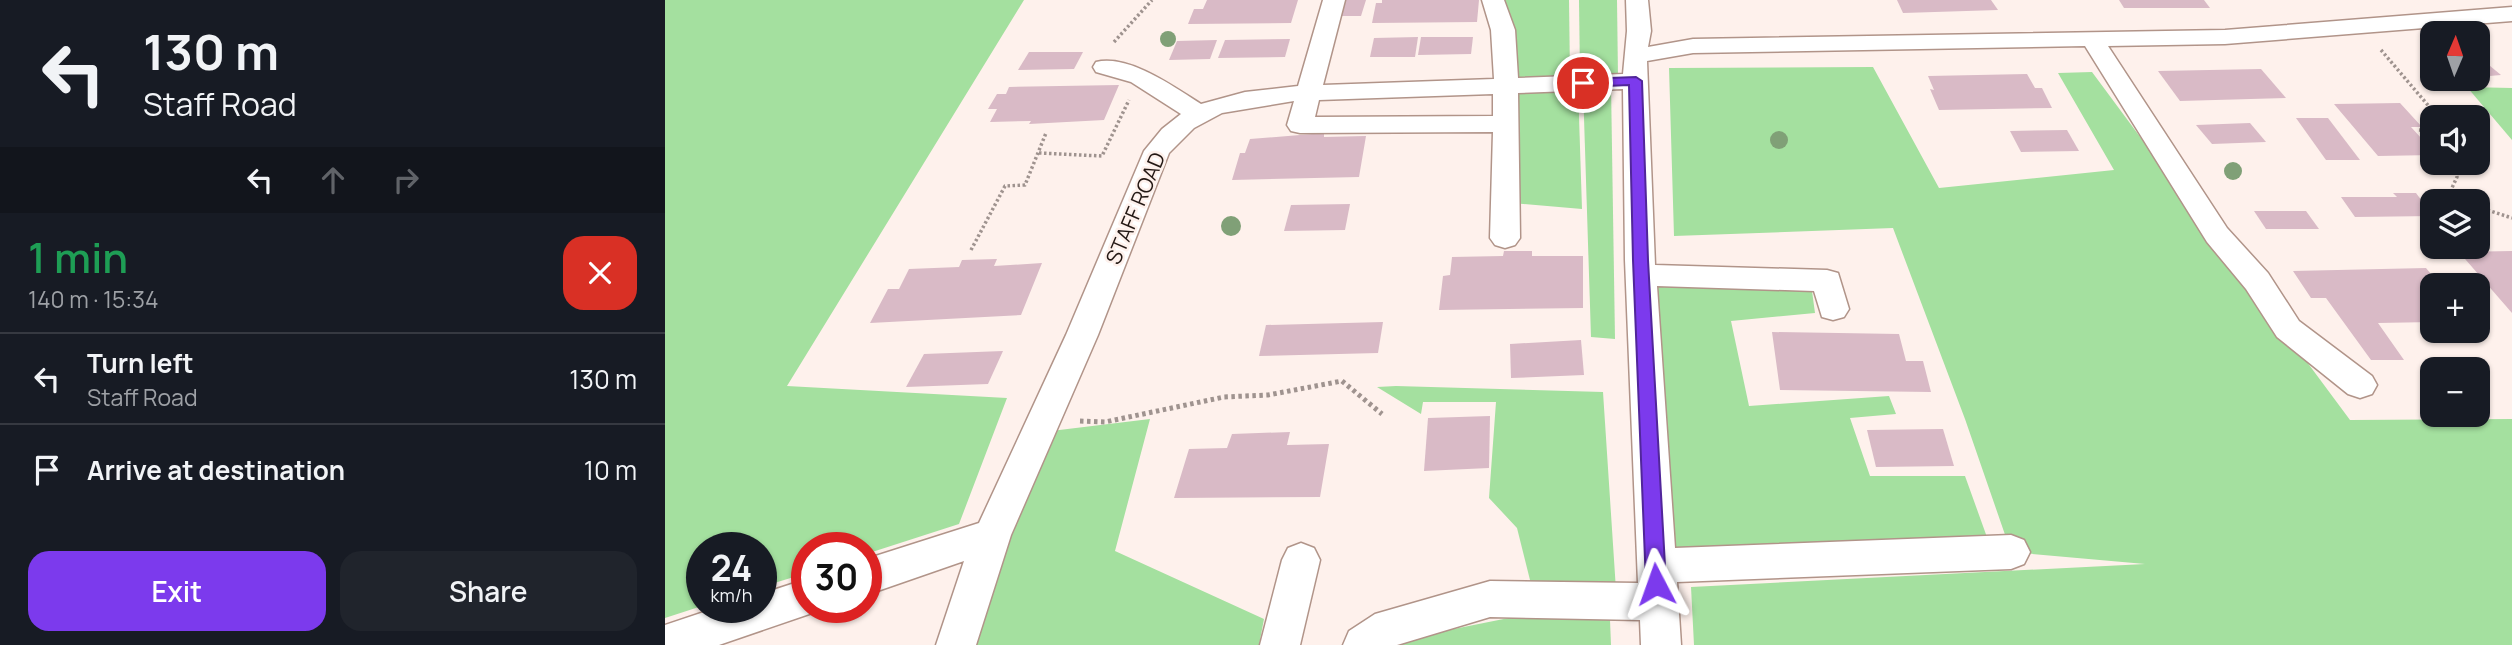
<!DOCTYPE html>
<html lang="en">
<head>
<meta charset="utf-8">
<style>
  :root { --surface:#171b24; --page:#20242c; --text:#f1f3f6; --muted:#9ea1a6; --line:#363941; --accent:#7c3aed }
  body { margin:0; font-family:Manrope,sans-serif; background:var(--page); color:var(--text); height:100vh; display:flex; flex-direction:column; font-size:26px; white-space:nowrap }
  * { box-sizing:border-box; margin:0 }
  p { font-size:23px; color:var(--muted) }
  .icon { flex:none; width:38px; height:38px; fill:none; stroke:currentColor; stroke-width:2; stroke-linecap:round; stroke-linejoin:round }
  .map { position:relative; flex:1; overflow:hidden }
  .details { display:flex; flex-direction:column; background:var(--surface); width:665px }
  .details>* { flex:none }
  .hud { background:#171b24; color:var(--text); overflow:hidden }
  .needle { width:46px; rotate:2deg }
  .controls { position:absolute; left:1755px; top:21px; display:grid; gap:14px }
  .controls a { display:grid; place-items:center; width:70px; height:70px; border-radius:14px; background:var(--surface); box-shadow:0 2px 5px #0004; font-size:35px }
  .speed { position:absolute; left:21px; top:532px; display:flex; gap:14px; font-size:35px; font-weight:700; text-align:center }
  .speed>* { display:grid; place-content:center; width:91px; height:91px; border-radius:50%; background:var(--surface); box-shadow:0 2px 5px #0004; line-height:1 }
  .speed small { font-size:18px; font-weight:400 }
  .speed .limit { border:10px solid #d22; background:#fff; color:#111 }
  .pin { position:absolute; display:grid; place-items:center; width:60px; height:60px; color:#fff; margin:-30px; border:4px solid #fff; border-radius:50%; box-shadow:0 2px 7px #0007 }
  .me { position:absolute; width:77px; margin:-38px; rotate:356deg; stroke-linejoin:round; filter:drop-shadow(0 0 5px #0008) }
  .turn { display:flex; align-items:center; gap:24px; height:147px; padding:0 28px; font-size:32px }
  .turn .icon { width:91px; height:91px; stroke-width:2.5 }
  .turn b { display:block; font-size:49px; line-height:60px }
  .lanes { display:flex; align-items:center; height:66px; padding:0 28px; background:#0003; justify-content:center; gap:35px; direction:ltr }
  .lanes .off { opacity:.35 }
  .round { display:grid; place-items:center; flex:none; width:74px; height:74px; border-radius:21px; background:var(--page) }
  .headline { display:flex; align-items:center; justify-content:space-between; height:119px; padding:0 28px }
  h1 { font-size:42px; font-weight:600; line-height:52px; color:#1e9e55 }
  .action { display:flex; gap:14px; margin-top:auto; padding:14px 28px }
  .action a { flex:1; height:80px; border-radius:21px; background:var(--accent); color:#fff; font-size:28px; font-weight:600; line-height:80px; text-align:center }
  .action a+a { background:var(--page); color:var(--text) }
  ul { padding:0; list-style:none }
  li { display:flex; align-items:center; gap:21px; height:91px; padding:0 28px; border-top:2px solid var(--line) }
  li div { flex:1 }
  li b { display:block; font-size:26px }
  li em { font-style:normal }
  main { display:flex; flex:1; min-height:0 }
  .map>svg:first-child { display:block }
</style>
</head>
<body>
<main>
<section class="details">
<div class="hud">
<div class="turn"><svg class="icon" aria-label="left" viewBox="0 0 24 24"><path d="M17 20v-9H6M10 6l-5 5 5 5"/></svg><div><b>130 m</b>Staff Road</div></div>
<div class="lanes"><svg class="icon" aria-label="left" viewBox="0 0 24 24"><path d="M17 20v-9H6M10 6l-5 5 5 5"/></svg><svg class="icon off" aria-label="ahead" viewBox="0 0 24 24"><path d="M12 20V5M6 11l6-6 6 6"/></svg><svg class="icon off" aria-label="right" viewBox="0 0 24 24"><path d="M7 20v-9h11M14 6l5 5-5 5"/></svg></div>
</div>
<div class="headline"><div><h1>1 min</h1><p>140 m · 15:34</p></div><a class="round" style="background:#d93025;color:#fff"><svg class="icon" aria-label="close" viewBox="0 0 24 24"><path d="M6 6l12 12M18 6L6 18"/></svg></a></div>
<ul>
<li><svg class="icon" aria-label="left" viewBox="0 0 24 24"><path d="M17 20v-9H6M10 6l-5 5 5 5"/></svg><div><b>Turn left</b><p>Staff Road</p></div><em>130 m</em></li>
<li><svg class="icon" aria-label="arrive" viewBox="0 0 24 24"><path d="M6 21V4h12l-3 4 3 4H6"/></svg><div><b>Arrive at destination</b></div><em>10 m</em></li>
</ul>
<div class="action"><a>Exit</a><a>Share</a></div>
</section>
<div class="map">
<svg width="1847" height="645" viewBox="0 0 1847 645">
  <rect width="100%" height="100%" fill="#fef1ec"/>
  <g fill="#a4e09f">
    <path d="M0 0H359L122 386 342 398 294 524 201 554V548H142V573L96 587V548H37V606L0 618Z"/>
    <path d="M835 0H904L905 77 845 81Z"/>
    <path d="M914 0H952L953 78 915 75Z"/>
    <path d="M1208 67 1274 188 1449 170 1393 73 1427 72 1685 420 1847 419V645H1029L1026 587 1480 564 1346 552 1300 419 1228 228 1009 236 1004 68Z"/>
    <path d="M946 85 950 339 926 337 918 86Z"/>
    <path d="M913 86 917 209 847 203 844 89Z"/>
    <path d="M1802 87 1847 88V140Z"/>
    <path d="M989 281 1147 291 1150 313 1066 321 1084 406 1224 396 1231 414 1185 418 1205 476H1300L1323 540 1003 550Z"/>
    <path d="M731 386 938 392 951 590 866 584 852 528 824 498 831 402H758L756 414 712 387Z"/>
    <path d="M485 419 450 551 599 619 594 645H300L386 431Z"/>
    <path d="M873 612 945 620 946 645H728L734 640Z"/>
  </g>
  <g fill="#d9bac6">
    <path d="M542 0H633L626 23 523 24 529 9H538Z"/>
    <path d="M679 0H701L696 16H674Z"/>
    <path d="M717 0H814L812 22 707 23 711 3H717Z"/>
    <path d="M1232 0H1326L1333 10 1238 13Z"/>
    <path d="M1454 0H1539L1545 8H1459Z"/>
    <path d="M753 37 750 57H705L709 38Z"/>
    <path d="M756 37H808L806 54 753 55Z"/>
    <path d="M625 39 620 57 553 58 560 40Z"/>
    <path d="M552 40 545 59 504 60 512 41Z"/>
    <path d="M364 52H418L409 69 353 70Z"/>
    <path d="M1813 56 1836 75 1813 77Z"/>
    <path d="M1596 69 1621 98 1515 101 1493 71Z"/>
    <path d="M1362 74 1370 88H1377L1387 108 1274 110 1265 89 1269 90 1263 76Z"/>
    <path d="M454 85 439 120 364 124 366 121 325 122 332 109H323L332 94H341L344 87Z"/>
    <path d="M1735 103 1757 127H1746L1768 151V155L1713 156 1669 104Z"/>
    <path d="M1631 118H1663L1695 160H1661Z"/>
    <path d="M1585 123 1601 142 1547 144 1531 125Z"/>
    <path d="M1402 130 1414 151 1356 152 1345 131Z"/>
    <path d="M659 133V137L701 136 694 177 567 180 575 153H580L585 139Z"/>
    <path d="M1728 193H1751L1768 216 1690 217 1676 197H1732Z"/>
    <path d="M685 204 680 230 619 231 626 205Z"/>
    <path d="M1589 211H1641L1654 229H1601Z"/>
    <path d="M839 251H867V256H918V308L774 310 778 276 785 275 787 257 838 256Z"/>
    <path d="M1847 251V313L1794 252Z"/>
    <path d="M332 259 329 266 377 263 356 315 205 323 223 289H234L244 269 294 267 297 260Z"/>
    <path d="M1761 268 1775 285H1768V322L1713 323 1739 360H1706L1661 298H1646L1628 271Z"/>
    <path d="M718 322 713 353 594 356 601 325Z"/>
    <path d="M1107 332 1234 334 1241 361H1258L1266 392 1115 390Z"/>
    <path d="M916 340 919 375 846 378 845 344Z"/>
    <path d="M338 351 323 384 241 387 259 354Z"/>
    <path d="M825 416 824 468 759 471 763 418Z"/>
    <path d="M1278 429 1289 466 1211 467 1202 430Z"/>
    <path d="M625 432 622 445 664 444 655 497 509 498 524 449 562 448 567 434Z"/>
  </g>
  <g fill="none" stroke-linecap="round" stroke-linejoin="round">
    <defs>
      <g id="minor">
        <path d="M658 0H680L658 85 829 79 826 30 817 0H839L850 30 853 78 958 74 962 31 961 0H983L986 31 983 47 1028 39 1560 30 1847 7V21L1560 44 1443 46 1562 228 1603 273 1634 321 1707 376 1712 385 1707 394 1695 398 1683 394 1612 337 1581 289 1542 242 1420 46 1028 53 982 61 990 265 1162 270 1173 273 1184 309 1179 317 1168 320 1157 317 1149 291 992 286 1010 548 1346 535 1359 540 1365 552 1359 564 1346 569 1012 582 1016 645H976L975 620 825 617 732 645H678L684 631 710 614 825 581 973 583 960 260 958 89 853 93 855 238 850 245 840 248 830 245 825 238 828 132 635 133 626 131 622 125 629 101 557 113 529 128 504 153 433 335 346 535 311 645H271L299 561 201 595V559L314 523 401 335 479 151 497 129 516 114 466 82 431 72 428 67 431 62C464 54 509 87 536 104L580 92 633 86ZM828 94V116L650 117 654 100Z"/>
        <path d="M636 543 649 548 655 560 635 645H595L617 560 623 548Z"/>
        <path d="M142 579V607H157L156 610 54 645H0V625L54 607H96V594Z"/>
      </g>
    </defs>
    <use href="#minor" stroke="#b19489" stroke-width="3"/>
    <g stroke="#9f938f" stroke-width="3.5" stroke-dasharray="2.5 2.5" stroke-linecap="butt">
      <path d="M449 42 487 0"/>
      <path d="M1716 50 1773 117"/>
      <path d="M1754 130 1768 131"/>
      <path d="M374 153 437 156 464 100"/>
      <path d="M1783 197 1797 201"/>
      <path d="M1781 201 1792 177 1790 163"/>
      <path d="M1813 207 1847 218"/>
      <path d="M306 250 340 186 360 185 381 133"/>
    </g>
    <path stroke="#9f938f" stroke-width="5" stroke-dasharray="3.5 3.5" stroke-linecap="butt" d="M415 421 440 422 559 397 603 395 677 381 717 414"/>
    <use href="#minor" fill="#fff" fill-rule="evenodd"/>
  </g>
  <g fill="#80a077">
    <circle cx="503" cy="39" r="8"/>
    <circle cx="1114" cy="140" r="9"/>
    <circle cx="1568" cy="171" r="9"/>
    <circle cx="566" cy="226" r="10"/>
  </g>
  <path fill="#7c3aed" stroke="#51269a" stroke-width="2" d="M971 77 977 81 983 260 1001 584 998 590 991 593 984 590 981 584 968 260 964 85 918 87 912 83 918 79Z"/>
  <g text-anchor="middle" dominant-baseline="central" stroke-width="5" stroke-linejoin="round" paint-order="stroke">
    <g font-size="21" fill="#231814" stroke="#fef1ec">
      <text transform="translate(470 208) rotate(-67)">STAFF ROAD</text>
    </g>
  </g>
</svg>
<div class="controls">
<a><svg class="needle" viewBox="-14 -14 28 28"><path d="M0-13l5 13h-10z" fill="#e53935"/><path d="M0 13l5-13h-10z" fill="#9ea1a6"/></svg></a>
<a><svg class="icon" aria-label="sound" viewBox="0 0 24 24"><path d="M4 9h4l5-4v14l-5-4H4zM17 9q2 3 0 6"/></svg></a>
<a><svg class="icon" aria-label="layers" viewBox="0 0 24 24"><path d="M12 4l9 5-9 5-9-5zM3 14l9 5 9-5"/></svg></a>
<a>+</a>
<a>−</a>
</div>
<div class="speed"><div>24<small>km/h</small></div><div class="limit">30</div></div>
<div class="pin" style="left:918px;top:83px;background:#d93025"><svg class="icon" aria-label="arrive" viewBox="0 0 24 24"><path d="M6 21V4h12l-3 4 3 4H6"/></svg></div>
<svg class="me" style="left:991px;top:584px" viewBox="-20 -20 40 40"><path d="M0-17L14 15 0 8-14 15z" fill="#7c3aed" stroke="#fff" stroke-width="4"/></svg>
</div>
</main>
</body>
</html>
